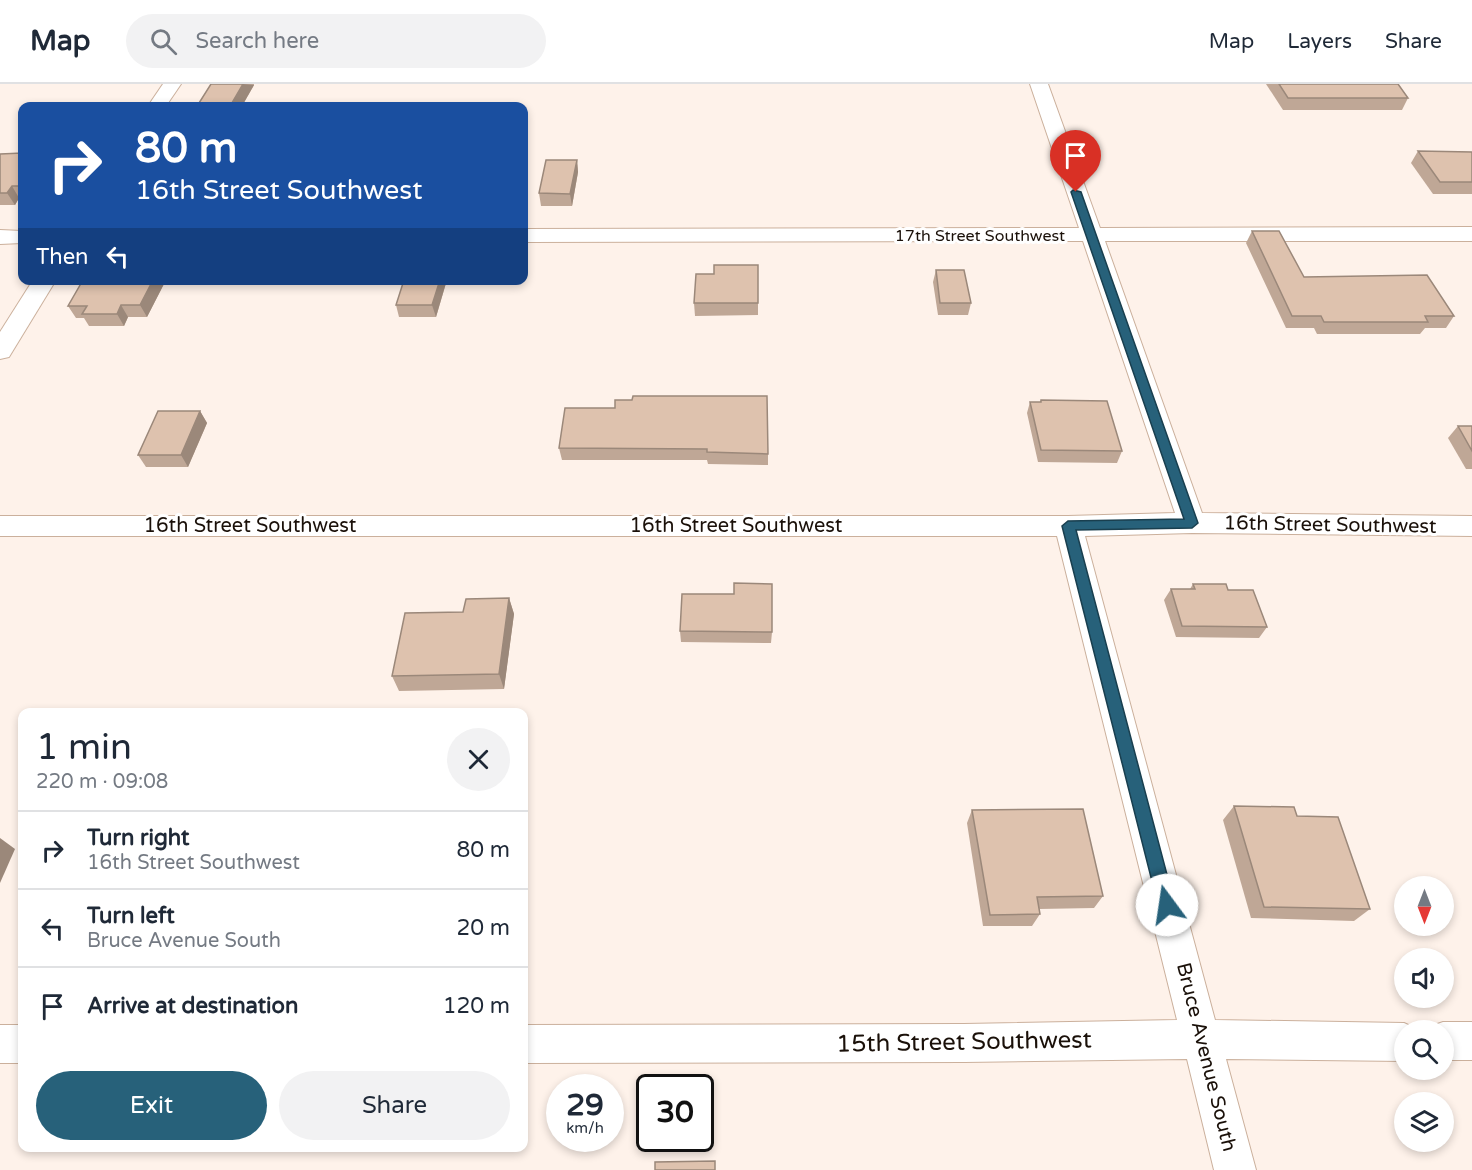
<!DOCTYPE html>
<html lang="en">
<head>
<meta charset="utf-8">
<style>
  :root { --surface:#fff; --page:#f2f2f3; --text:#1f2937; --muted:#747a83; --line:#e0e1e3; --accent:#27617a }
  body { margin:0; font-family:"Varela Round",sans-serif; background:var(--page); color:var(--text); height:100vh; display:flex; flex-direction:column; font-size:22px; white-space:nowrap }
  * { box-sizing:border-box; margin:0 }
  p { font-size:20px; color:var(--muted) }
  .icon { flex:none; width:33px; height:33px; fill:none; stroke:currentColor; stroke-width:2; stroke-linecap:round; stroke-linejoin:round }
  .map { position:relative; flex:1; overflow:hidden }
  .sheet { position:absolute; left:18px; top:624px; width:510px; height:444px; display:flex; flex-direction:column; background:var(--surface); border-radius:12px; box-shadow:0 3px 9px #0003 }
  .sheet>* { flex:none }
  .banner { position:absolute; left:18px; top:18px; width:510px; height:183px; border-radius:12px; box-shadow:0 3px 9px #0003; background:#1a4fa0; color:#fff; overflow:hidden }
  .needle { width:39px; rotate:180deg }
  .buttons { position:absolute; left:1394px; top:792px; display:grid; gap:12px }
  .buttons a { display:grid; place-items:center; width:60px; height:60px; border-radius:50%; background:var(--surface); box-shadow:0 3px 9px #0003; font-size:30px }
  .speed { position:absolute; left:546px; top:990px; display:flex; gap:12px; font-size:30px; font-weight:700; text-align:center }
  .speed>* { display:grid; place-content:center; width:78px; height:78px; border-radius:50%; background:var(--surface); box-shadow:0 3px 9px #0003; line-height:1 }
  .speed small { font-size:15px; font-weight:400 }
  .speed .limit { border:3px solid #111; border-radius:9px; background:#fff; color:#111 }
  .pin { position:absolute; display:grid; place-items:center; width:51px; height:51px; color:#fff; margin:-62px -26px; border-radius:50% 50% 50% 0; rotate:-45deg; box-shadow:0 0 6px #0007 }
  .pin .icon { rotate:45deg }
  .me { position:absolute; width:66px; margin:-33px; rotate:346deg; stroke-linejoin:round; filter:drop-shadow(0 0 4px #0008) }
  .turn { display:flex; align-items:center; gap:21px; height:126px; padding:0 18px; font-size:27px }
  .turn .icon { width:78px; height:78px; stroke-width:2.5 }
  .turn b { display:block; font-size:42px; line-height:51px }
  .then { display:flex; align-items:center; height:57px; padding:0 18px; background:#0003; gap:12px; font-size:22px }
  .round { display:grid; place-items:center; flex:none; width:63px; height:63px; border-radius:32px; background:var(--page) }
  .head { display:flex; align-items:center; justify-content:space-between; height:102px; padding:0 18px }
  h1 { font-size:36px; font-weight:600; line-height:45px }
  .action { display:flex; gap:12px; margin-top:auto; padding:12px 18px }
  .action a { flex:1; height:69px; border-radius:36px; background:var(--accent); color:#fff; font-size:24px; font-weight:600; line-height:69px; text-align:center }
  .action a+a { background:var(--page); color:var(--text) }
  ul { padding:0; list-style:none }
  li { display:flex; align-items:center; gap:18px; height:78px; padding:0 18px; border-top:2px solid var(--line) }
  li div { flex:1 }
  li b { display:block; font-size:22px }
  li em { font-style:normal }
  header { display:flex; align-items:center; gap:36px; box-sizing:border-box; height:84px; padding:0 30px; background:var(--surface); border-bottom:2px solid var(--line) }
  header strong { font-size:28px }
  nav { display:flex; gap:33px; margin-inline-start:auto; font-size:21px }
  .search { width:420px; height:54px; background:var(--page); display:flex; align-items:center; gap:15px; box-sizing:border-box; padding:0 21px; border-radius:33px; color:var(--muted); font-size:22px }
  .map>svg:first-child { display:block }
</style>
</head>
<body>
<header>
<strong>Map</strong>
<div class="search"><svg class="icon" aria-label="search" viewBox="0 0 24 24"><circle cx="10" cy="10" r="6"/><path d="M15 15l6 6"/></svg>Search here</div>
<nav><a>Map</a><a>Layers</a><a>Share</a></nav>
</header>
<div class="map">
<svg width="1472" height="1086" viewBox="0 0 1472 1086">
  <rect width="100%" height="100%" fill="#fef2ea"/>
  <g fill="none" stroke-linecap="round" stroke-linejoin="round">
    <defs>
      <g id="street">
        <path d="M163 0H181L166 22H148Z"/>
        <path d="M1030 0H1048L1100 144 1472 143V157H1105L1202 429 1472 432V452L1192 449 1085 452 1215 936 1404 939 1419 946H1404V977L1226 975 1256 1086H1214L1187 975 964 978 524 979V941L964 940 1177 936 1057 452H0V432H1068L1175 429 1083 157 524 158V145L1079 144Z"/>
        <path d="M0 146 22 147V159L0 160Z"/>
        <path d="M33 196H56L9 273 0 275V248Z"/>
        <path d="M1443 938H1472V976H1443V946H1428L1429 943Z"/>
        <rect x="0" y="941" width="22" height="38"/>
      </g>
    </defs>
    <use href="#street" stroke="#cbb09c" stroke-width="2"/>
    <use href="#street" fill="#fff" fill-rule="evenodd"/>
  </g>
  <g fill="#bfa796">
    <path d="M211 0H254V1L242 22H201L199 19Z"/>
    <path d="M1266 0H1398L1408 14 1402 26H1283Z"/>
    <path d="M1418 67 1472 68V110H1433L1411 79Z"/>
    <path d="M22 69V114H19L15 121H0V70Z"/>
    <path d="M577 76 578 88 572 122H541L539 109Z"/>
    <path d="M1252 147 1304 193 1454 232 1446 244H1425L1420 250H1317L1314 244H1286L1246 159Z"/>
    <path d="M758 181V231L695 232 694 219 714 190Z"/>
    <path d="M936 186 971 219 968 231H938L933 198Z"/>
    <path d="M166 196 147 233H128L124 242H89L84 234H76L68 222Z"/>
    <path d="M404 196H446V199L436 233H399L396 221Z"/>
    <path d="M1041 316 1122 367 1117 379 1038 378 1027 329 1030 318H1040Z"/>
    <path d="M615 324 768 370V381L708 380 707 376H562L559 364Z"/>
    <path d="M200 327 207 339 188 383H146L138 371Z"/>
    <path d="M1458 342H1472V385H1466L1448 354Z"/>
    <path d="M1193 500 1228 506 1267 543 1259 554 1176 553 1164 516 1171 505H1190Z"/>
    <path d="M509 514 514 530 504 605 399 607 392 592 463 528Z"/>
    <path d="M680 547 772 548 771 559 681 558Z"/>
    <path d="M1234 722 1297 732 1370 825 1354 837 1251 834 1223 736Z"/>
    <path d="M972 726 1103 812 1094 824 1039 825 1040 830 1032 842H983L967 739Z"/>
  </g>
  <g fill="#9b887a">
    <path d="M243 0 254 1 242 22H233L232 19Z"/>
    <path d="M577 76 578 88 572 122 570 110Z"/>
    <path d="M12 102 19 114 15 121 7 109Z"/>
    <path d="M153 196H166L147 233 140 221Z"/>
    <path d="M440 196H446V199L436 233 432 221Z"/>
    <path d="M121 221 128 233 124 242 117 230Z"/>
    <path d="M200 327 207 339 188 383 181 371Z"/>
    <path d="M509 514 514 530 504 605 499 590Z"/>
    <path d="M0 754 15 765 0 799Z"/>
  </g>
  <g fill="#dec2ae" stroke="#9b887a" stroke-width="1.5">
    <path d="M211 0H243L232 19H199Z"/>
    <path d="M1279 0H1398L1408 14H1288Z"/>
    <path d="M1418 67 1472 68V98H1440Z"/>
    <path d="M22 69V102H12L7 109H0V70Z"/>
    <path d="M546 76H577L570 110 539 109Z"/>
    <path d="M1252 147H1279L1304 193 1427 191 1454 232H1425L1428 238H1324L1321 232H1292Z"/>
    <path d="M714 181H758V219H694L696 190H714Z"/>
    <path d="M936 186H964L971 219H940Z"/>
    <path d="M83 196H153L140 221H121L117 230H82L87 222H68Z"/>
    <path d="M404 196H440L432 221H396Z"/>
    <path d="M633 312H767L768 370 707 368V365L559 364 565 324H615V316H632Z"/>
    <path d="M1041 316 1107 317 1122 367 1041 366 1030 318H1041Z"/>
    <path d="M158 327H200L181 371H138Z"/>
    <path d="M1458 342H1472V367Z"/>
    <path d="M734 499 772 500V548L680 547 682 510H734Z"/>
    <path d="M1193 500H1226L1228 506H1253L1267 543 1182 542 1171 505H1195Z"/>
    <path d="M509 514 499 590 392 592 405 529 463 528 466 515Z"/>
    <path d="M1234 722 1294 723 1297 732 1338 733 1370 825 1264 823Z"/>
    <path d="M1083 725 1103 812 1037 813 1040 830 990 831 972 726Z"/>
    <path d="M715 1077V1086H655V1078Z"/>
  </g>
  <path fill="#27617a" stroke="#193f4f" stroke-width="1.5" d="M1073 106 1081 108 1198 439 1192 444 1076 446 1175 821 1172 827 1167 829 1161 827 1158 821 1062 442 1068 437 1184 435 1071 108Z"/>
  <g text-anchor="middle" dominant-baseline="central" stroke-width="6" stroke-linejoin="round" paint-order="stroke">
    <g font-size="16" fill="#1a1009" stroke="#fff">
      <text x="980" y="152">17th Street Southwest</text>
    </g>
    <g font-size="20" fill="#1a1009" stroke="#fff">
      <text transform="translate(1330 441) rotate(1)">16th Street Southwest</text>
      <text x="250" y="442">16th Street Southwest</text>
      <text x="736" y="442">16th Street Southwest</text>
      <text transform="translate(1206 973) rotate(76)">Bruce Avenue South</text>
    </g>
    <g font-size="24" fill="#1a1009" stroke="#fff">
      <text transform="translate(964 958) rotate(-1)">15th Street Southwest</text>
    </g>
  </g>
</svg>
<div class="buttons">
<a><svg class="needle" viewBox="-14 -14 28 28"><path d="M0-13l5 13h-10z" fill="#e53935"/><path d="M0 13l5-13h-10z" fill="#747a83"/></svg></a>
<a><svg class="icon" aria-label="sound" viewBox="0 0 24 24"><path d="M4 9h4l5-4v14l-5-4H4zM17 9q2 3 0 6"/></svg></a>
<a><svg class="icon" aria-label="search" viewBox="0 0 24 24"><circle cx="10" cy="10" r="6"/><path d="M15 15l6 6"/></svg></a>
<a><svg class="icon" aria-label="layers" viewBox="0 0 24 24"><path d="M12 4l9 5-9 5-9-5zM3 14l9 5 9-5"/></svg></a>
</div>
<div class="speed"><div>29<small>km/h</small></div><div class="limit">30</div></div>
<div class="pin" style="left:1076px;top:108px;background:#d93025"><svg class="icon" aria-label="arrive" viewBox="0 0 24 24"><path d="M6 21V4h12l-3 4 3 4H6"/></svg></div>
<svg class="me" style="left:1167px;top:821px" viewBox="-20 -20 40 40"><circle r="19" fill="#fff"/><path d="M0-13L10 11 0 6-10 11z" fill="#27617a"/></svg>
<div class="banner">
<div class="turn"><svg class="icon" aria-label="right" viewBox="0 0 24 24"><path d="M7 20v-9h11M14 6l5 5-5 5"/></svg><div><b>80 m</b>16th Street Southwest</div></div>
<div class="then">Then<svg class="icon" aria-label="left" viewBox="0 0 24 24"><path d="M17 20v-9H6M10 6l-5 5 5 5"/></svg></div>
</div>
<section class="sheet">
<div class="head"><div><h1>1 min</h1><p>220 m · 09:08</p></div><a class="round"><svg class="icon" aria-label="close" viewBox="0 0 24 24"><path d="M6 6l12 12M18 6L6 18"/></svg></a></div>
<ul>
<li><svg class="icon" aria-label="right" viewBox="0 0 24 24"><path d="M7 20v-9h11M14 6l5 5-5 5"/></svg><div><b>Turn right</b><p>16th Street Southwest</p></div><em>80 m</em></li>
<li><svg class="icon" aria-label="left" viewBox="0 0 24 24"><path d="M17 20v-9H6M10 6l-5 5 5 5"/></svg><div><b>Turn left</b><p>Bruce Avenue South</p></div><em>20 m</em></li>
<li><svg class="icon" aria-label="arrive" viewBox="0 0 24 24"><path d="M6 21V4h12l-3 4 3 4H6"/></svg><div><b>Arrive at destination</b></div><em>120 m</em></li>
</ul>
<div class="action"><a>Exit</a><a>Share</a></div>
</section>
</div>
</body>
</html>
